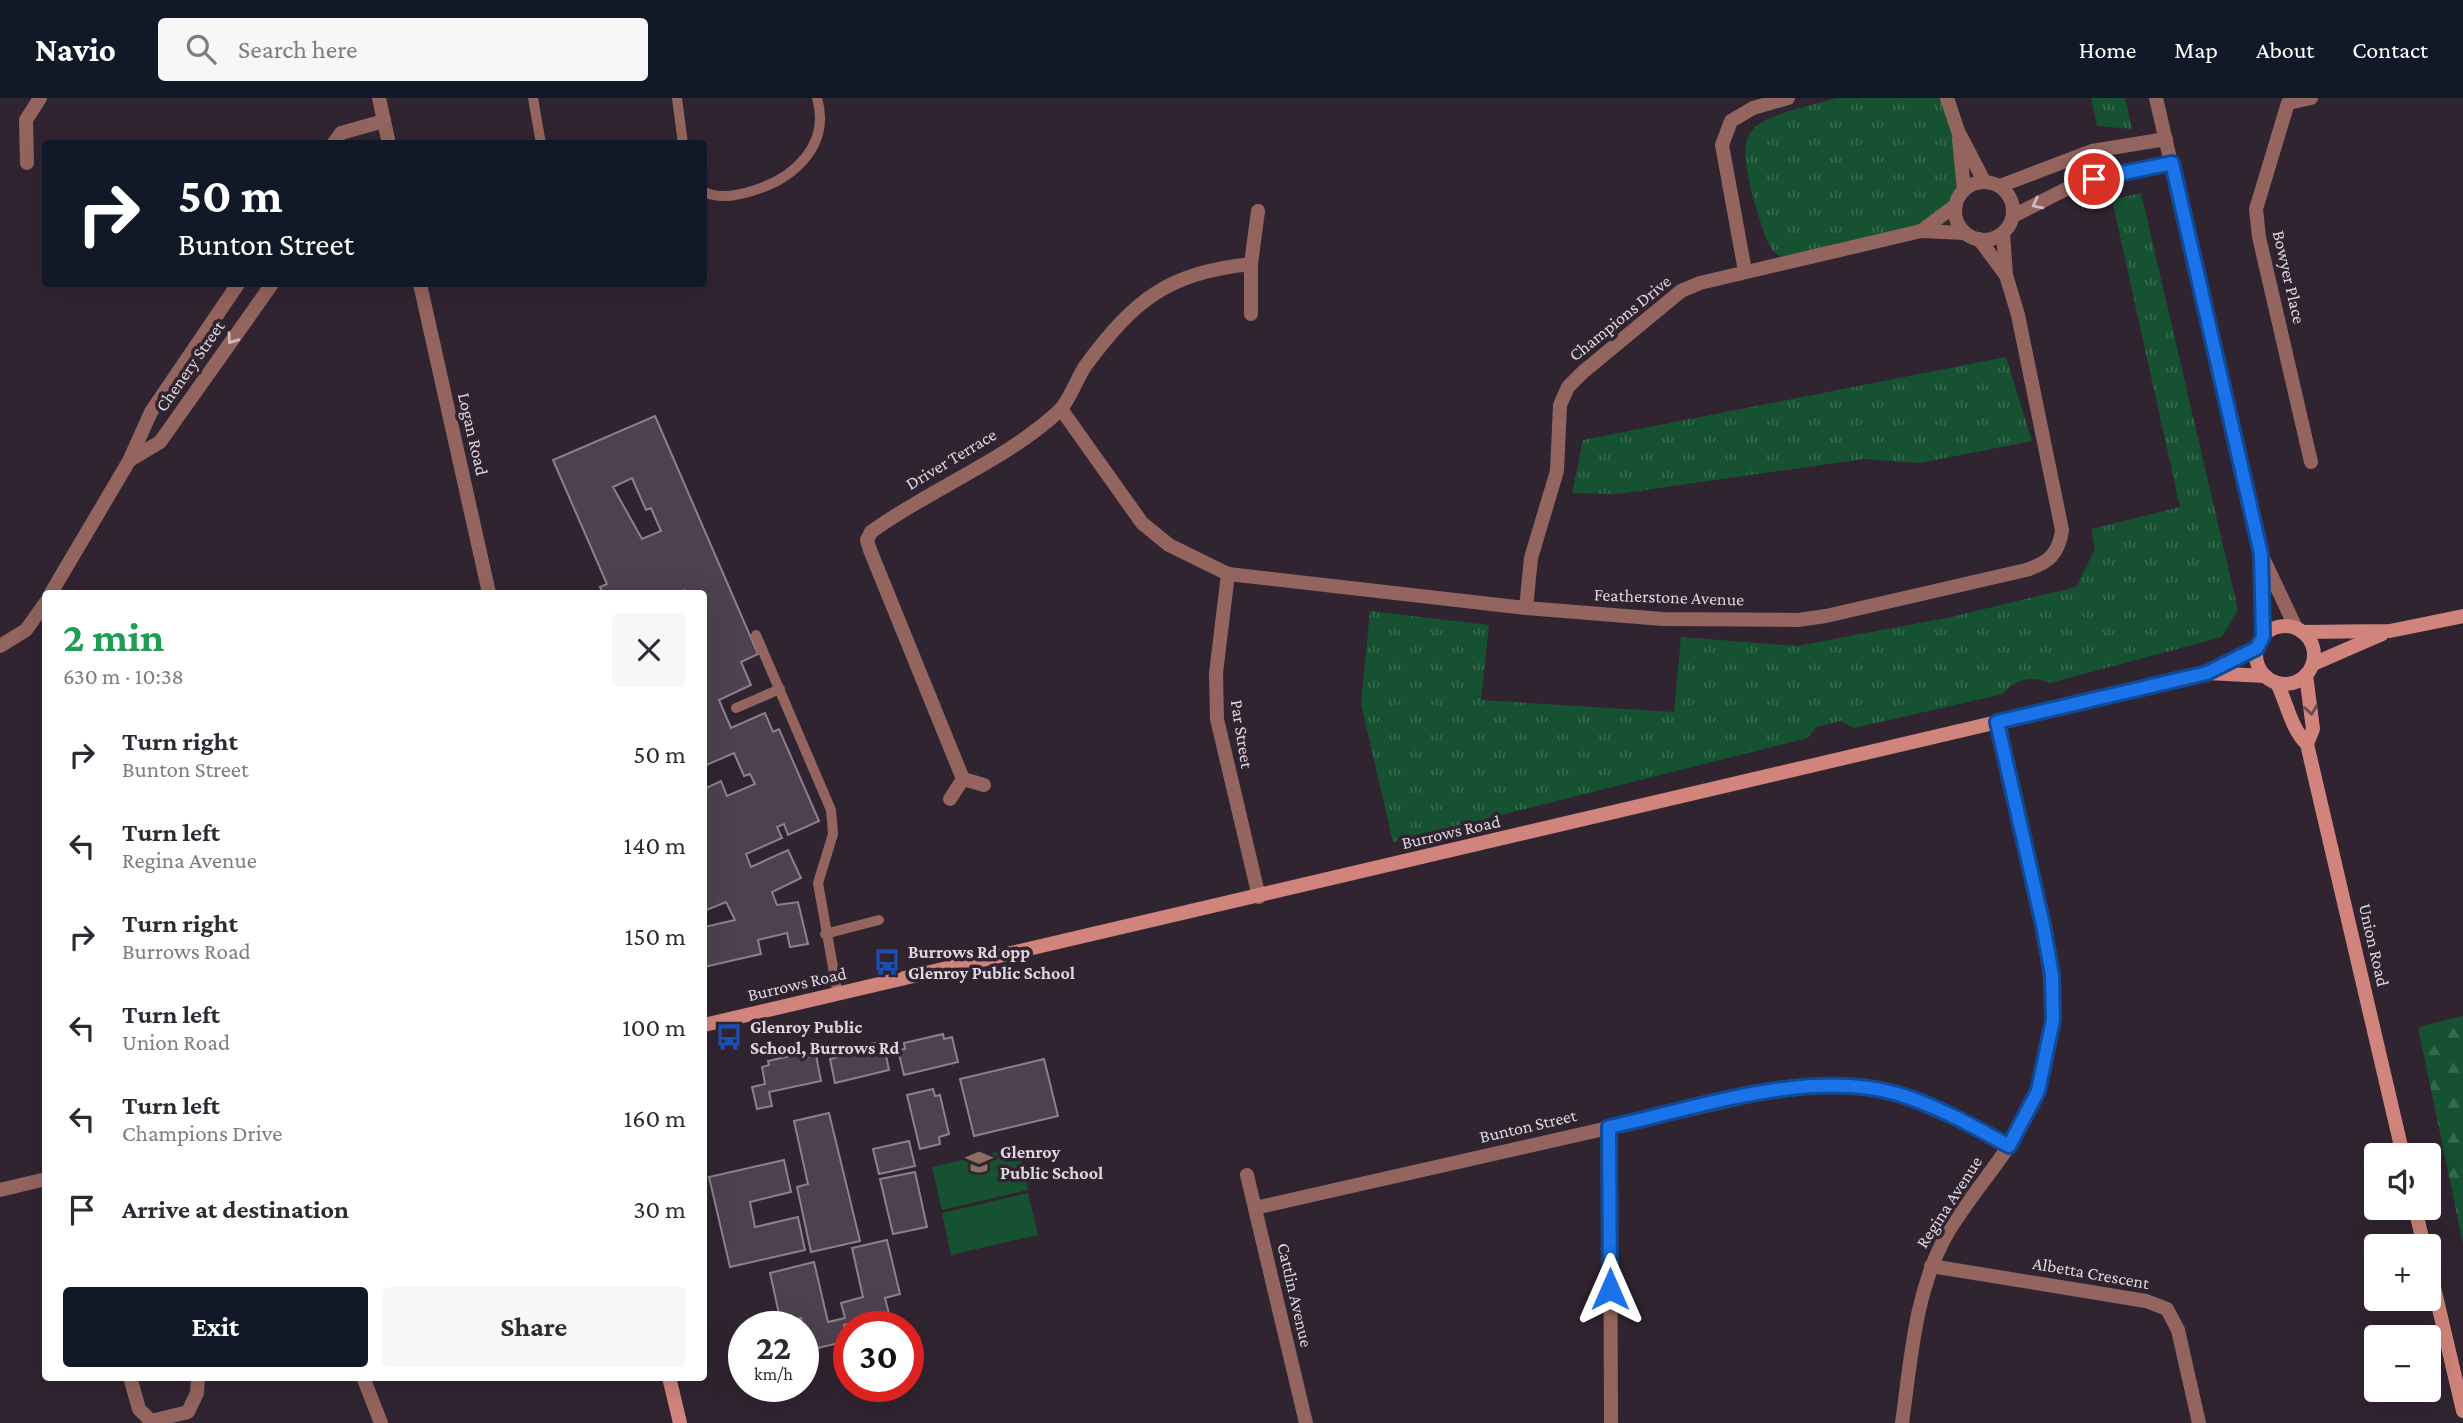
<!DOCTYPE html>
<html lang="en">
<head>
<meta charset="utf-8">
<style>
  :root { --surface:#fff; --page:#f7f7f7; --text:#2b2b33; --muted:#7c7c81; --accent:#111827 }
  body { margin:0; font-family:"Crimson Pro",serif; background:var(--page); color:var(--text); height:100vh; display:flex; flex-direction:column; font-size:26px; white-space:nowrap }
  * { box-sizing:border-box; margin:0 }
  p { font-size:23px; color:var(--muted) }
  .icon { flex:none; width:38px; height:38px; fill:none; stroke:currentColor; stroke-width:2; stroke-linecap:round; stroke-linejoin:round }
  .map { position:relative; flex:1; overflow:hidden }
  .details { position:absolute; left:42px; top:492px; width:665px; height:791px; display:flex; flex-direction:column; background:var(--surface); border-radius:7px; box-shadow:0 7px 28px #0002 }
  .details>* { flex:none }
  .guide { position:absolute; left:42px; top:42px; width:665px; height:147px; border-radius:7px; box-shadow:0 7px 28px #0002; background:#111827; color:#fff; overflow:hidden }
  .fabs { position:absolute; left:2364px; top:1045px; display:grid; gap:14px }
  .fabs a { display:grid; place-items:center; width:77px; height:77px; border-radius:7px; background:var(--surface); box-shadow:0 7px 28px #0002; font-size:35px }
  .speed { position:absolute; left:728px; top:1213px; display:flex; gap:14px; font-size:35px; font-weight:700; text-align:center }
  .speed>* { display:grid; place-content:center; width:91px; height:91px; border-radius:50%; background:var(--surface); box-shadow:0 7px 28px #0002; line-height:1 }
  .speed small { font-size:18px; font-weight:400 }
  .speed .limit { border:10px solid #d22; background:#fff; color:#111 }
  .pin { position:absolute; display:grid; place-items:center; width:60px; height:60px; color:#fff; margin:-30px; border:4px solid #fff; border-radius:50%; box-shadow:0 2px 7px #0007 }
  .me { position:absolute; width:77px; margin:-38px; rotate:0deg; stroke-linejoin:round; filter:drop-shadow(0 0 5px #0008) }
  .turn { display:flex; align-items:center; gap:24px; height:147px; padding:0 21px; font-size:32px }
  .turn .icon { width:91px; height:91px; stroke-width:2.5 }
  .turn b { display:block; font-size:49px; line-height:60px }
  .round { display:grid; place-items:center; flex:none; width:74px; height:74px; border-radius:7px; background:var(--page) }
  .overview { display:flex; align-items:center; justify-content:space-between; height:119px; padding:0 21px }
  h1 { font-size:42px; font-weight:700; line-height:52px; color:#1e9e55 }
  .cta { display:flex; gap:14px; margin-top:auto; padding:14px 21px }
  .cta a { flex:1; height:80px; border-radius:7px; background:var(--accent); color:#fff; font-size:28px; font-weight:700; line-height:80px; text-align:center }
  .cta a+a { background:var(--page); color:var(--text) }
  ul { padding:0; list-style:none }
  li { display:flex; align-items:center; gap:21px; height:91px; padding:0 21px }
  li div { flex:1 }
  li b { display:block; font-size:26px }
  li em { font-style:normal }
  header { display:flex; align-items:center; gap:42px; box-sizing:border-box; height:98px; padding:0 35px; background:var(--accent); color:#fff }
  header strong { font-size:33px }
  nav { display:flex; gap:38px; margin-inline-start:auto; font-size:24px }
  .search { width:490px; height:63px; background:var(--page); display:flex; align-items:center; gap:18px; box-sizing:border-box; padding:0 24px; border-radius:7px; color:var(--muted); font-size:26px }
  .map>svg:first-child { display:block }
</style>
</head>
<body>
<header>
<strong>Navio</strong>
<div class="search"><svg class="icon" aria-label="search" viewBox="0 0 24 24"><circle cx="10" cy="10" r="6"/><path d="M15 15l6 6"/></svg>Search here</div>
<nav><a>Home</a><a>Map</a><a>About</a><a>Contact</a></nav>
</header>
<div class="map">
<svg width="2463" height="1325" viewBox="0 0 2463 1325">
  <defs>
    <pattern id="grass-tufts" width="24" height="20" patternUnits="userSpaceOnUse" patternTransform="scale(1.75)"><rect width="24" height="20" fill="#165131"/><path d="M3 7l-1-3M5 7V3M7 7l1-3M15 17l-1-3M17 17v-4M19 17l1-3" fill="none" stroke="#37694e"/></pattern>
    <pattern id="forest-firs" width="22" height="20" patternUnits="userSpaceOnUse" patternTransform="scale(1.75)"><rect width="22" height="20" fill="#165131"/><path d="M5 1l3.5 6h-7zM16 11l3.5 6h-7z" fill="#37694e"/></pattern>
  </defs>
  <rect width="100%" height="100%" fill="#302431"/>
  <g fill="url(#grass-tufts)">
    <path d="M1836 0H1950C1968 44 1987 97 1940 128L1781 159 1773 153 1766 141C1759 117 1736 57 1750 35 1762 16 1815 7 1836 0Z"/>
    <path d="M2091 0H2125L2132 31 2097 28Z"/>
    <path d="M2141 95 2238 512 2222 539 2050 585C2032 577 2015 581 2003 596L1854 630 1841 623 1816 629 1808 640 1393 744 1361 606 1370 513 1489 527 1481 602 1674 614 1681 539 1797 548 1951 519 2076 489 2095 451 2091 431 2180 409 2112 102Z"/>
    <path d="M2006 259 2032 343 1920 365 1863 361 1618 396 1572 395 1583 342Z"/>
  </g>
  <path fill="url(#forest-firs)" d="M2463 918V1146L2418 929Z"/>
  <g fill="#165131">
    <path d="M1018 1049 1028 1092 942 1112 932 1069Z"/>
    <path d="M1028 1095 1038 1137 951 1157 942 1115Z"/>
  </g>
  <g fill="#4e414f" stroke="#8d7f8f" stroke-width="2" fill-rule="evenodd">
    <path d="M655 318 758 556 741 564 751 587 719 602 731 630 765 615 773 634 779 631 819 723 788 737 784 726 777 729 782 740 746 756 751 769 788 752 801 780 772 794 777 807 798 804 808 846 790 849 787 835 758 842 761 856 704 869V829L735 822 726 804 704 813V764L706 762 704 760V691L721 683 727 698 755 686 750 676 744 678 734 655 704 668V495H687L685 492 678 495H603L600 489 607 486 553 362ZM632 380 646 412 651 410 661 433 642 441 613 389Z"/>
    <path d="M943 936 944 941 952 939 958 964 904 977 898 952 905 951 904 945Z"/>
    <path d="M875 945 876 949 884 948 889 972 835 985 830 961 838 959 836 953Z"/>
    <path d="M807 954 808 959 816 957 821 983 769 994 772 1008 757 1011 752 989 765 986 762 969 769 967 768 963Z"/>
    <path d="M1044 961 1058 1018 974 1038 960 981Z"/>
    <path d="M933 991 935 998 940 997 949 1036 939 1039 940 1046 920 1051 907 997Z"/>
    <path d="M829 1015 860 1143 811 1154 797 1089 808 1086 794 1023Z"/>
    <path d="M909 1043 915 1068 879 1076 873 1051Z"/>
    <path d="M784 1062 791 1094 750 1104 755 1129 798 1119 805 1152 730 1169 709 1079Z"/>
    <path d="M915 1074 927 1129 893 1136 880 1081Z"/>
    <path d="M887 1142 900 1196 885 1200 892 1228H856L855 1224 844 1227 848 1243 809 1252 801 1220 781 1225 770 1175 814 1164 828 1224 845 1220 841 1205 863 1199 852 1150Z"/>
    <path d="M760 1288H796L769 1294 768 1289 761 1291Z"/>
  </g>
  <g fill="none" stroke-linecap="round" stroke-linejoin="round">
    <g stroke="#94645e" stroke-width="10">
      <path d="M533 0 541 46"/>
      <path d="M677 0 683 46"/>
      <path d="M704 94C720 101 735 98 752 93 793 81 831 48 817 0"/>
      <path d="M756 537 831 712 833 736 818 785 838 897"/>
      <path d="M736 610 780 591"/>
      <path d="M825 836 879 822"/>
    </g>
    <g stroke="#94645e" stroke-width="14">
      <path d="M379 0 389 46"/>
      <path d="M1947 0 1958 33 1984 83"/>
      <path d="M2311 0 2288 5 2256 111 2259 139 2311 364"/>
      <path d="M1959 41 1964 92"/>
      <path d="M333 46 341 35 384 23"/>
      <path d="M27 65 26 22 40 0"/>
      <circle cx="1984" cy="113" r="29"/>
      <path d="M2000 88 2092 53 2166 41"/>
      <path d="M2013 118 2080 84 2172 65"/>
      <path d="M1921 133 1956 107"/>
      <path d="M1979 141 2005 176"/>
      <path d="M1745 173 1722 47 1731 23 1753 10 1788 0"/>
      <path d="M420 186 489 495"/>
      <path d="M1251 216V166L1258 113"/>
      <path d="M1061 311 1142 425 1169 447 1228 476 1526 510 1663 521 1798 522 1826 518 2026 472C2048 465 2059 456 2062 432L2018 217 2006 177 2003 135"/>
      <path d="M130 362 160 344 272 186"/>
      <path d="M1228 476 1216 575 1217 621 1259 799"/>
      <path d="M51 495 129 363 151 314 238 186"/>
      <path d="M1526 510 1531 460 1557 373 1560 307 1568 289 1583 274 1681 193 1700 185 1921 133 1965 135"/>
      <path d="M0 548 26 532 46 504"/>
      <path d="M963 681 870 452 867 442 871 434C930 391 1005 363 1059 313 1071 301 1076 281 1086 267 1135 201 1168 175 1251 166"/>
      <path d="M963 681 984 687"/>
      <path d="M950 701 963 681"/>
      <path d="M1610 1029 1611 1325"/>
      <path d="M1247 1077 1306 1325"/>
      <path d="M1255 1110 1767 994C1788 992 1810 986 1831 986 1895 985 1955 1018 2009 1048"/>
      <path d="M1931 1168 2146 1203 2167 1211 2178 1232 2199 1325"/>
      <path d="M130 1279 139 1311 151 1323 188 1314 197 1295 198 1279"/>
      <path d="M363 1279 381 1325"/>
      <path d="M1902 1325C1911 1261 1915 1192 1947 1136 1976 1087 2019 1046 2038 993 2065 916 2046 840 2029 763 2018 717 2008 670 1997 624"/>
    </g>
    <g stroke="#94645e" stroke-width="14">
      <path d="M2156 0 2261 456 2263 538"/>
      <path d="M2263 460 2296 530"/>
      <path d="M0 1092 46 1081"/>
    </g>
    <g stroke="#d1847b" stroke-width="14">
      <circle cx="2285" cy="557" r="29"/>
      <path d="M2302 534 2390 533 2463 518"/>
      <path d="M2313 566 2382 536"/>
      <path d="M2207 575 2257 550"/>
      <path d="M2306 577 2313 631 2307 646"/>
      <path d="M2277 585C2287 605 2291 631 2307 646L2403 1057"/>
      <path d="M704 927 2207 575 2265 578"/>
      <path d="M2415 1110 2424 1148"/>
      <path d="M2429 1168 2463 1313"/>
      <path d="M669 1279 680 1325"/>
    </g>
  </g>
  <defs><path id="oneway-chevron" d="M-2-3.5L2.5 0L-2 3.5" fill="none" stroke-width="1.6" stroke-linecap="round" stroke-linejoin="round" transform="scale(1.75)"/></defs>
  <g stroke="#ccbabf">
    <use href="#oneway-chevron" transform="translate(2037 106) rotate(153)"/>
    <use href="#oneway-chevron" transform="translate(232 241) rotate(125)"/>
  </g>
  <use stroke="#704a4f" href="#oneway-chevron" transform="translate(2311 612) rotate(82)"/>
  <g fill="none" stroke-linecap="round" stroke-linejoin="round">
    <defs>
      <path id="route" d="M1610 1191 1609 1029C1698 1010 1809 970 1898 996 1937 1008 1973 1028 2009 1048L2038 993 2053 922 2052 877 2043 827 1997 624 2207 575 2257 550 2263 538 2261 456 2172 65 2094 81"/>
    </defs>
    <use href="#route" stroke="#114b97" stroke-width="18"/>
    <use href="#route" stroke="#1a73e8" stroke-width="12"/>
  </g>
  <defs>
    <symbol id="bus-bare" viewBox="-9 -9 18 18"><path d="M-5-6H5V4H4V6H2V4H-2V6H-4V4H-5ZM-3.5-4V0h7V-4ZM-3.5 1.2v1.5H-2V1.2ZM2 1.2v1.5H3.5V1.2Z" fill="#1a4fb4" stroke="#302431" stroke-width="2.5" paint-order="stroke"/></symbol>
    <symbol id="school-bare" viewBox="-9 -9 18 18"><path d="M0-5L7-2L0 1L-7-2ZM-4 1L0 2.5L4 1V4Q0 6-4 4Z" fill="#8d6e63" stroke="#302431" stroke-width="2.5" paint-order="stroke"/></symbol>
  </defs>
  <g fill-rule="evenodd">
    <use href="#bus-bare" x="868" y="845" width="38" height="38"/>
    <use href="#bus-bare" x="710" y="920" width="38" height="38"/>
    <use href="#school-bare" x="960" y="1045" width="38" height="38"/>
  </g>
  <g text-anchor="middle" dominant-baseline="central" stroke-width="7" stroke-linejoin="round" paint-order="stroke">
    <g font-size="18" fill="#ded7df" stroke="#302431">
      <text transform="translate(2289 179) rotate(77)">Bowyer Place</text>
      <text transform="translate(1620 220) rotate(-39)">Champions Drive</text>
      <text transform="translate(190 268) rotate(-55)">Chenery Street</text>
      <text transform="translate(473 336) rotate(77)">Logan Road</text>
      <text transform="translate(951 361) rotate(-31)">Driver Terrace</text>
      <text transform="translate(1669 499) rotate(2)">Featherstone Avenue</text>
      <text transform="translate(1242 636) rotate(81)">Par Street</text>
      <text transform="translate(1451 734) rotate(-13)">Burrows Road</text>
      <text transform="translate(2374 847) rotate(77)">Union Road</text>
      <text transform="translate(797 886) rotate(-13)">Burrows Road</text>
      <text transform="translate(1528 1028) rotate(-13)">Bunton Street</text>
      <text transform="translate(1949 1104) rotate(-57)">Regina Avenue</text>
      <text transform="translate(2091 1175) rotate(10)">Albetta Crescent</text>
      <text transform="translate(1295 1197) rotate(77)">Cattlin Avenue</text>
    </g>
    <g font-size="18" font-weight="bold" fill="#ded7df" stroke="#302431" text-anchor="start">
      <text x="908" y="854">Burrows Rd opp<tspan x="908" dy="21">Glenroy Public School</tspan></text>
      <text x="750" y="929">Glenroy Public<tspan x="750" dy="21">School, Burrows Rd</tspan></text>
      <text x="1000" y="1054">Glenroy<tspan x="1000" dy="21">Public School</tspan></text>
    </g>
  </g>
</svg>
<div class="fabs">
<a><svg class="icon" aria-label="sound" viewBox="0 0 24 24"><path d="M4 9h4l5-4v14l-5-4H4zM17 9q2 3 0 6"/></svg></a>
<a>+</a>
<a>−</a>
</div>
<div class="speed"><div>22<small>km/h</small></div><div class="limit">30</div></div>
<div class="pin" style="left:2094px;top:81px;background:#d93025"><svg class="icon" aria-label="arrive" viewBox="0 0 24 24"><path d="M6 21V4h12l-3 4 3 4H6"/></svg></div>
<svg class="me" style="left:1610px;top:1191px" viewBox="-20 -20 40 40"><path d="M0-17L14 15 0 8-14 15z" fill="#1a73e8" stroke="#fff" stroke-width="4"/></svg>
<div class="guide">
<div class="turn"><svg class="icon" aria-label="right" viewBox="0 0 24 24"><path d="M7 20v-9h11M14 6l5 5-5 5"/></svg><div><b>50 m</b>Bunton Street</div></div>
</div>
<section class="details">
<div class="overview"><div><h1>2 min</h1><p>630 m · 10:38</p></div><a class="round"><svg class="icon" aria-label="close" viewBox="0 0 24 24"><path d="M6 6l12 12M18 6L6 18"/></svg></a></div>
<ul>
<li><svg class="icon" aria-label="right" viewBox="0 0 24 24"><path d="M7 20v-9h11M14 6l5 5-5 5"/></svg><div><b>Turn right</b><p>Bunton Street</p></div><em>50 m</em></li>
<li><svg class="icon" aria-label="left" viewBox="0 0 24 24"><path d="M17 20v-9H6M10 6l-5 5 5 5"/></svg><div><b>Turn left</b><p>Regina Avenue</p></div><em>140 m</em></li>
<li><svg class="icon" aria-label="right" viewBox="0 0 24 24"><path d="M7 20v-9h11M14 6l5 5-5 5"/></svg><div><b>Turn right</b><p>Burrows Road</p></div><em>150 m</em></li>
<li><svg class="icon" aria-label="left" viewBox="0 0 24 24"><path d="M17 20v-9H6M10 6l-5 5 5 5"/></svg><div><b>Turn left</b><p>Union Road</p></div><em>100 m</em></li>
<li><svg class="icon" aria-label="left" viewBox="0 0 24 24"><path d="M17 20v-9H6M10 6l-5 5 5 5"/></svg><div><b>Turn left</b><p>Champions Drive</p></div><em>160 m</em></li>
<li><svg class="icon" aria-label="arrive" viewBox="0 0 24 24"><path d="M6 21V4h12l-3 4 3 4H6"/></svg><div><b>Arrive at destination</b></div><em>30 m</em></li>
</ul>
<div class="cta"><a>Exit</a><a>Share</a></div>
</section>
</div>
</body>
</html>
